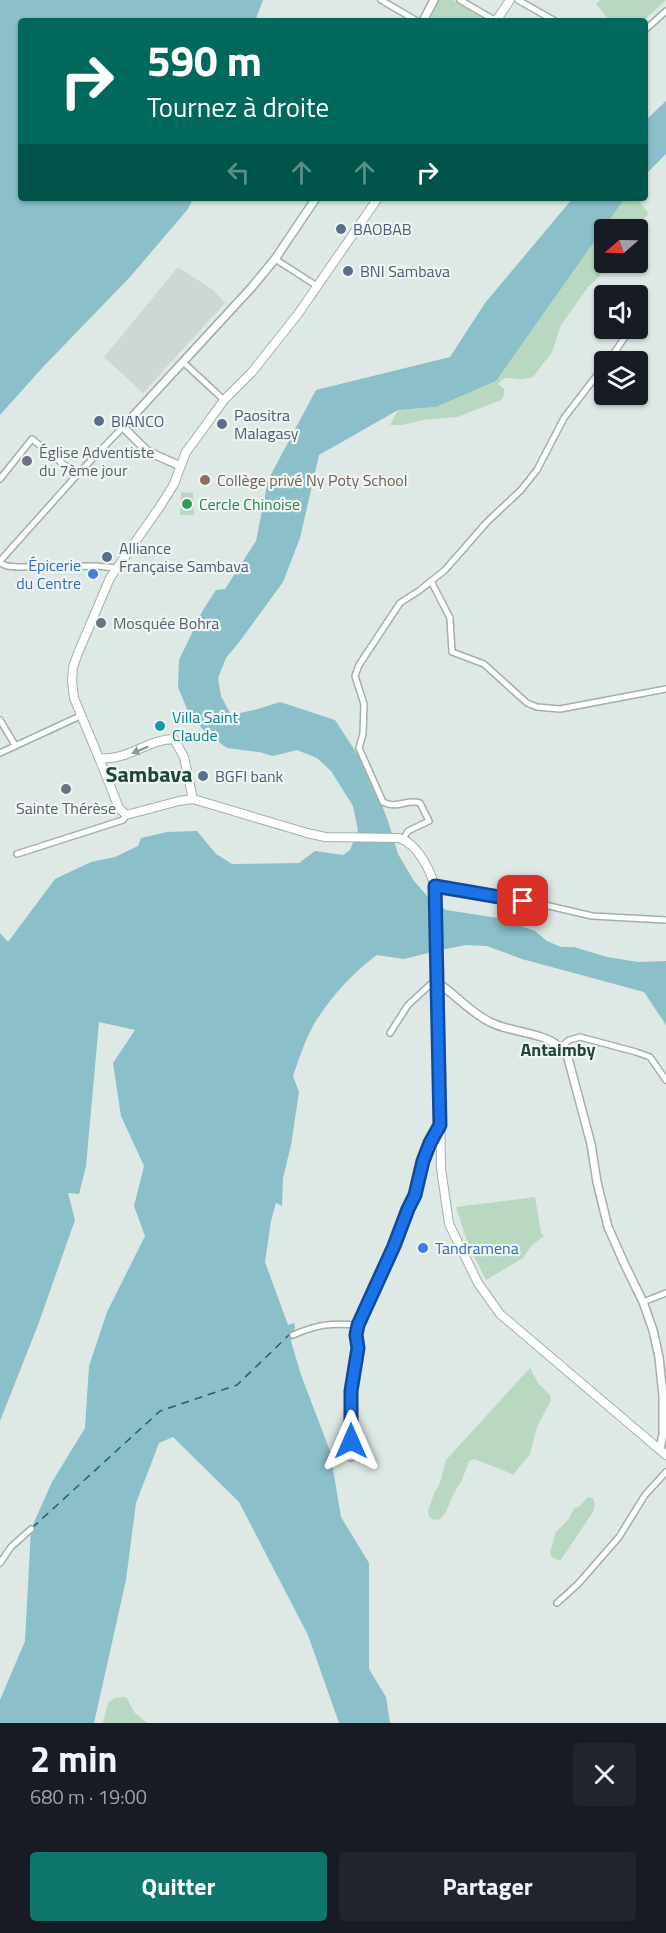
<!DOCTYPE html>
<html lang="fr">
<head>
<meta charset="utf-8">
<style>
  :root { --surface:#171b24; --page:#20242c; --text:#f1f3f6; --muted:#9ea1a6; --accent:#0f766e }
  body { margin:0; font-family:"Titillium Web",sans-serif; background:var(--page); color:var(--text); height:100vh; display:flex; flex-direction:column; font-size:22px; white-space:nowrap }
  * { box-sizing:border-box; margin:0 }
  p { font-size:20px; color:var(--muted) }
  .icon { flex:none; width:33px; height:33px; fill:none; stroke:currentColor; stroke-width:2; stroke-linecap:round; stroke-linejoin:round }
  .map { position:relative; height:1723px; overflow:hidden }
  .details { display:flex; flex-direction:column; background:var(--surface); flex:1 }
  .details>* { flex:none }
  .top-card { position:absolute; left:18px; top:18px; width:630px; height:183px; border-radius:6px; box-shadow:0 2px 4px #0004; background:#00695c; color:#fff; overflow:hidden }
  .needle { width:39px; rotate:250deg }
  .tools { position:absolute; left:594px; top:219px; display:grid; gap:12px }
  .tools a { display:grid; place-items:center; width:54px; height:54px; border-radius:6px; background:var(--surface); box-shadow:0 2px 4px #0004; font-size:30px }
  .pin { position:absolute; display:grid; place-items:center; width:51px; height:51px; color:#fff; margin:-26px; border-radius:12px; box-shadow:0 3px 9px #0006 }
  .me { position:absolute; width:66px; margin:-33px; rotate:0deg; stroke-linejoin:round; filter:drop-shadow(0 0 4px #0008) }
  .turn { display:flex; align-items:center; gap:21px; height:126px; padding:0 30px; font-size:27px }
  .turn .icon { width:78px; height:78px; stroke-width:2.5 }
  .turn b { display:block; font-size:42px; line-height:51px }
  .lanes { display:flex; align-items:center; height:57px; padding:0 30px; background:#0003; justify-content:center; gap:30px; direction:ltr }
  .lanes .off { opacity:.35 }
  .round { display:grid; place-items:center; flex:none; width:63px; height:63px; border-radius:6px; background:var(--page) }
  .summary { display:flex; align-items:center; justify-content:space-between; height:102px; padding:0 30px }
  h1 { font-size:36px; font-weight:700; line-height:45px }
  .button { display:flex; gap:12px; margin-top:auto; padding:12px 30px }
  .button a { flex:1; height:69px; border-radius:6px; background:var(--accent); color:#fff; font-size:24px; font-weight:700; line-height:69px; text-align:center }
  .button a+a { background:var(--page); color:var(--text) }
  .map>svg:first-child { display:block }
</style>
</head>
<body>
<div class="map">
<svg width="666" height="1723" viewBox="0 0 666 1723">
  <rect width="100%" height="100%" fill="#dee8e4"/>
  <path fill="#cdd8d3" d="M178 267 213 290 225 303 143 393 104 357Z"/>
  <g fill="#b9d8c1">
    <path d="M439 0H453L485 18 487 21H431L430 17Z"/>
    <path d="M600 0H666L643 21H610L596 4Z"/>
    <path d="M625 198H637L648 213 647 216 629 229 604 230V262L606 263 599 277 588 287 561 325 552 352 533 377C528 378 521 380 517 379 507 378 505 376 498 384L504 389V395L501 400 457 417 423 420 402 425H390L398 410 436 407 496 381Z"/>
    <path d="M181 492 193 493 194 515H180Z"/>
    <path d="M535 1197 541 1233 544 1236 531 1246 523 1258 486 1280 468 1244 456 1207Z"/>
    <path d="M530 1368 538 1383 550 1395 551 1400 537 1427 530 1454 513 1475C501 1468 488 1465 474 1459L469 1461 462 1480 454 1493 446 1512 440 1519 434 1520 429 1517 428 1511 434 1494 440 1483 446 1460Z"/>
    <path d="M588 1497 593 1498 595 1504 593 1512 560 1561 552 1557 550 1552 556 1532 569 1519 574 1508 579 1507Z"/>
    <path d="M124 1697 127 1698 134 1712 147 1723H103L108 1703 115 1698Z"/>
  </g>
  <g fill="#8bbfc9">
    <path d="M0 0H263L255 21H21V198H193L188 209 130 277 43 367 0 415Z"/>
    <path d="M666 101V154L645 175V121Z"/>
    <path d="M573 198H625L496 381 436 407 398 410 319 455 300 538 283 582 240 641 226 658 218 678 221 696 231 715 258 709 280 702 335 720 369 772 388 821 398 854 414 881 429 898 446 910 498 918 535 931 547 941 561 947H574L607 957 638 962 666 961V1025L644 992 522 959 487 946 466 945 436 951 404 959 377 955C352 973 330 998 314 1024 305 1040 299 1059 293 1076L299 1092 291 1145 283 1178 282 1206 276 1203 271 1221 265 1262 288 1325 294 1323 295 1327 291 1341 301 1375 330 1451 341 1517 369 1563V1669L386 1697 390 1723H339L308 1635 239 1502 173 1437 159 1443 136 1503 126 1580 94 1723H0V1700L25 1641 31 1529 52 1482 85 1428 89 1366 107 1312 145 1236 134 1206 144 1166 121 1116 113 1063 135 1030 99 1022 86 1166 79 1194 68 1193 75 1220 38 1325 0 1421V933L8 942 55 879 91 862 115 857 138 846 141 838 167 832 197 831 216 854 232 864 299 863 315 851 343 855 350 850 358 830 353 806 331 771 317 758 297 750 273 756 259 752 227 748 205 732 187 709 178 687 179 660 203 610 216 590 225 589 256 541 268 480 316 390 450 357 485 303Z"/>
  </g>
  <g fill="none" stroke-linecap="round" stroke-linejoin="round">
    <path stroke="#225f6b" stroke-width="1.5" stroke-dasharray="8 6" stroke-linecap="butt" d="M32 1528 160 1411 237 1385 290 1334 292 1335"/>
    <defs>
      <g id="minor">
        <path d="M381 0 417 21"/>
        <path d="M460 0 496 21"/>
        <path d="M518 0 555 21"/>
        <path d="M645 30 666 11"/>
        <path d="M275 259 317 286"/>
        <path d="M183 362 224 400"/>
        <path d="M608 362 631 328"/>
        <path d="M0 479 32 439 77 475"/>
        <path d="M0 561 77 475 123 427"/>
        <path d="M0 563 7 566 18 567 96 566 116 568"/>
        <path d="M431 581 450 618 452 652 484 664 527 703 537 707 560 709 666 689"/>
        <path d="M0 720 15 745"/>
        <path d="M0 753 80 716"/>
        <path d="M403 839 408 831 429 821 420 803C407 798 398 810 383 802L359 748 363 734 364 704 355 676 359 665 400 603 420 590 445 570 487 522 521 490 537 470 564 418 604 366"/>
        <path d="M17 854 123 820 126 815"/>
        <path d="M435 886 545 905 592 916 666 920"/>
        <path d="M390 1033 408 1005 432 983H438"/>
        <path d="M561 1047 569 1040 580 1037 636 1052 650 1057 666 1080"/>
        <path d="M643 1302 666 1293"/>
        <path d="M293 1335C319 1324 330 1323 358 1325L395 1246 407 1209 415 1195 423 1161 430 1143 439 1126"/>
        <path d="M351 1458V1391L358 1348 356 1335 358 1325"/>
        <path d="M0 1563 11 1547 31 1529"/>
        <path d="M557 1603 578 1584 619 1537 645 1495 666 1472"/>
      </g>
      <g id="tertiary">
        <path d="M423 21 434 0"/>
        <path d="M180 466 147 451 123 427 252 287 275 259 316 198"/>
        <path d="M438 983C456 995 471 1013 490 1022 514 1035 554 1030 568 1058L591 1144 597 1182 608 1227 624 1263 643 1302 653 1330 659 1357 663 1396V1434L660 1449"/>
      </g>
      <g id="secondary">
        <path d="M496 21 510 0"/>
        <path d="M99 758 74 698 72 681 73 667 78 653 110 578 161 505 174 484 186 452 203 429 224 400 252 372 298 314 378 198"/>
        <path d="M193 799 184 757 174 739C147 739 129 761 99 758L119 808 126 815 179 801 193 799 307 833 325 837 399 838C419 844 433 875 437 895L441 1168 449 1224 478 1283 500 1314 666 1455"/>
      </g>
    </defs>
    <use href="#minor" stroke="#a2afab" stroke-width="8"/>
    <use href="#tertiary" stroke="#a2afab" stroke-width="10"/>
    <use href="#secondary" stroke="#9fb3ab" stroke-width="10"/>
    <use href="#minor" stroke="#fff" stroke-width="5"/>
    <use href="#tertiary" stroke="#fff" stroke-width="7"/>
    <use href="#secondary" stroke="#fff" stroke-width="8"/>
  </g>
  <defs><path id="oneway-solid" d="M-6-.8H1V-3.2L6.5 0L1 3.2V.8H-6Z" transform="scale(1.5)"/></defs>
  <use fill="#909a98" href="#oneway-solid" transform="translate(140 750) rotate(158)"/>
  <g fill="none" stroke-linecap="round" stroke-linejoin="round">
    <defs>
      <path id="route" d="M351 1441V1391L358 1348 356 1335 358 1325 394 1246 408 1209 415 1195 423 1161 430 1143 440 1125 435 886 523 901"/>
    </defs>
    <use href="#route" stroke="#114b97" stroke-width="15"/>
    <use href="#route" stroke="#1a73e8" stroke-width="10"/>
  </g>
  <g fill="#5c6f8a" stroke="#eef5f2" stroke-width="2">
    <circle cx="341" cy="229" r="6"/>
    <circle cx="348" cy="271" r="6"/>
    <circle cx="99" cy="421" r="6"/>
    <circle cx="222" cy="424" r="6"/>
    <circle cx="107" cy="557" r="6"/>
    <circle cx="203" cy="776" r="6"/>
  </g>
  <g fill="#6b7280" stroke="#eef5f2" stroke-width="2">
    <circle cx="27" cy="461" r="6"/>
    <circle cx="101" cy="623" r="6"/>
    <circle cx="66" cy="789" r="6"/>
  </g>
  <circle fill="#8d6e63" stroke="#eef5f2" stroke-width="2" cx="205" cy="480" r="6"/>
  <circle fill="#2e9e5b" stroke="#eef5f2" stroke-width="2" cx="187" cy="504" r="6"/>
  <g fill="#3f7fe0" stroke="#eef5f2" stroke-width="2">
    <circle cx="93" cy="574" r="6"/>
    <circle cx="423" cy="1248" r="6"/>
  </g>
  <circle fill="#0f9aa8" stroke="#eef5f2" stroke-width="2" cx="160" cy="726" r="6"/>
  <g text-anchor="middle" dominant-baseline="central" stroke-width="4.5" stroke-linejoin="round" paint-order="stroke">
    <g font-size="16" fill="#4e5e75" stroke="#eef5f2" text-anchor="start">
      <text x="353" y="229">BAOBAB</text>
      <text x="360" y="271">BNI Sambava</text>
      <text x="234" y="415">Paositra<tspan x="234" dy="18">Malagasy</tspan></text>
      <text x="111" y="421">BIANCO</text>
      <text x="119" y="548">Alliance<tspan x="119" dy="18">Française Sambava</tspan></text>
      <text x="215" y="776">BGFI bank</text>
    </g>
    <g font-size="16" fill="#5b616d" stroke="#eef5f2" text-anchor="start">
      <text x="39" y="452">Église Adventiste<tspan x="39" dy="18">du 7ème jour</tspan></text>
      <text x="113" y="623">Mosquée Bohra</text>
      <text x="66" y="808" text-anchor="middle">Sainte Thérèse</text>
    </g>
    <g font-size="16" fill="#785e54" stroke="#eef5f2" text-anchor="start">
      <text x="217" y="480">Collège privé Ny Poty School</text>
    </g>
    <g font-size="16" fill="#27864d" stroke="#eef5f2" text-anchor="start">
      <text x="199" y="504">Cercle Chinoise</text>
    </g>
    <g font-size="16" fill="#366cbe" stroke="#eef5f2" text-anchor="end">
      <text x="81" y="565">Épicerie<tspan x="81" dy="18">du Centre</tspan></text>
      <text x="435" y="1248" text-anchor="start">Tandramena</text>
    </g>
    <g font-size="16" fill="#0d838f" stroke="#eef5f2" text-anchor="start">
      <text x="172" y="717">Villa Saint<tspan x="172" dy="18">Claude</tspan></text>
    </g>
    <g font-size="18" font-weight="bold" fill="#20463c" stroke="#eef5f2">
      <text x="558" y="1049">Antaimby</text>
    </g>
    <g font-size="22" font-weight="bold" fill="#20463c" stroke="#eef5f2">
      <text x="149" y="774">Sambava</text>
    </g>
  </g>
</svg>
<div class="tools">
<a><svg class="needle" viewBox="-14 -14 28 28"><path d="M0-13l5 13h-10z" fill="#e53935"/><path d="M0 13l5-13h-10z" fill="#9ea1a6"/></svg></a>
<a><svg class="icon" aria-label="sound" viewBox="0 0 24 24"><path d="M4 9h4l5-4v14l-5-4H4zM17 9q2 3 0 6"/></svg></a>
<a><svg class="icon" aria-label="layers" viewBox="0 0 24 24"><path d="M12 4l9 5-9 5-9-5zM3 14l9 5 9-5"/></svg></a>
</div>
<div class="pin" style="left:523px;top:901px;background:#d93025"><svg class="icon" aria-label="arrive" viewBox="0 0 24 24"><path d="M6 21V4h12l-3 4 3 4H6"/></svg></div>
<svg class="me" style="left:351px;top:1441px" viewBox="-20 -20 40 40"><path d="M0-17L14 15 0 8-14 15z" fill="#1a73e8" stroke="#fff" stroke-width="4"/></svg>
<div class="top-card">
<div class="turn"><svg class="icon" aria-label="right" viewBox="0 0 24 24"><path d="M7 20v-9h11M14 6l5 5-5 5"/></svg><div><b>590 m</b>Tournez à droite</div></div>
<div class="lanes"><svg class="icon off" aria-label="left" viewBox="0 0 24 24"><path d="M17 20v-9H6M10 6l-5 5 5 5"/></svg><svg class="icon off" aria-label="ahead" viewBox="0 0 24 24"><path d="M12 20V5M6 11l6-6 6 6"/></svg><svg class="icon off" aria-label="ahead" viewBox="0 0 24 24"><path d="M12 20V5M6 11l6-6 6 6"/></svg><svg class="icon" aria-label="right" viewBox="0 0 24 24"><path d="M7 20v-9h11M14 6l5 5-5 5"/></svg></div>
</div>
</div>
<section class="details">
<div class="summary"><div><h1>2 min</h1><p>680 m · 19:00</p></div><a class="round"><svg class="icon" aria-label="close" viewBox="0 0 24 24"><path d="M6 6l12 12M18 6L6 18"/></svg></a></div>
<div class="button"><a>Quitter</a><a>Partager</a></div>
</section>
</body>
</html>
